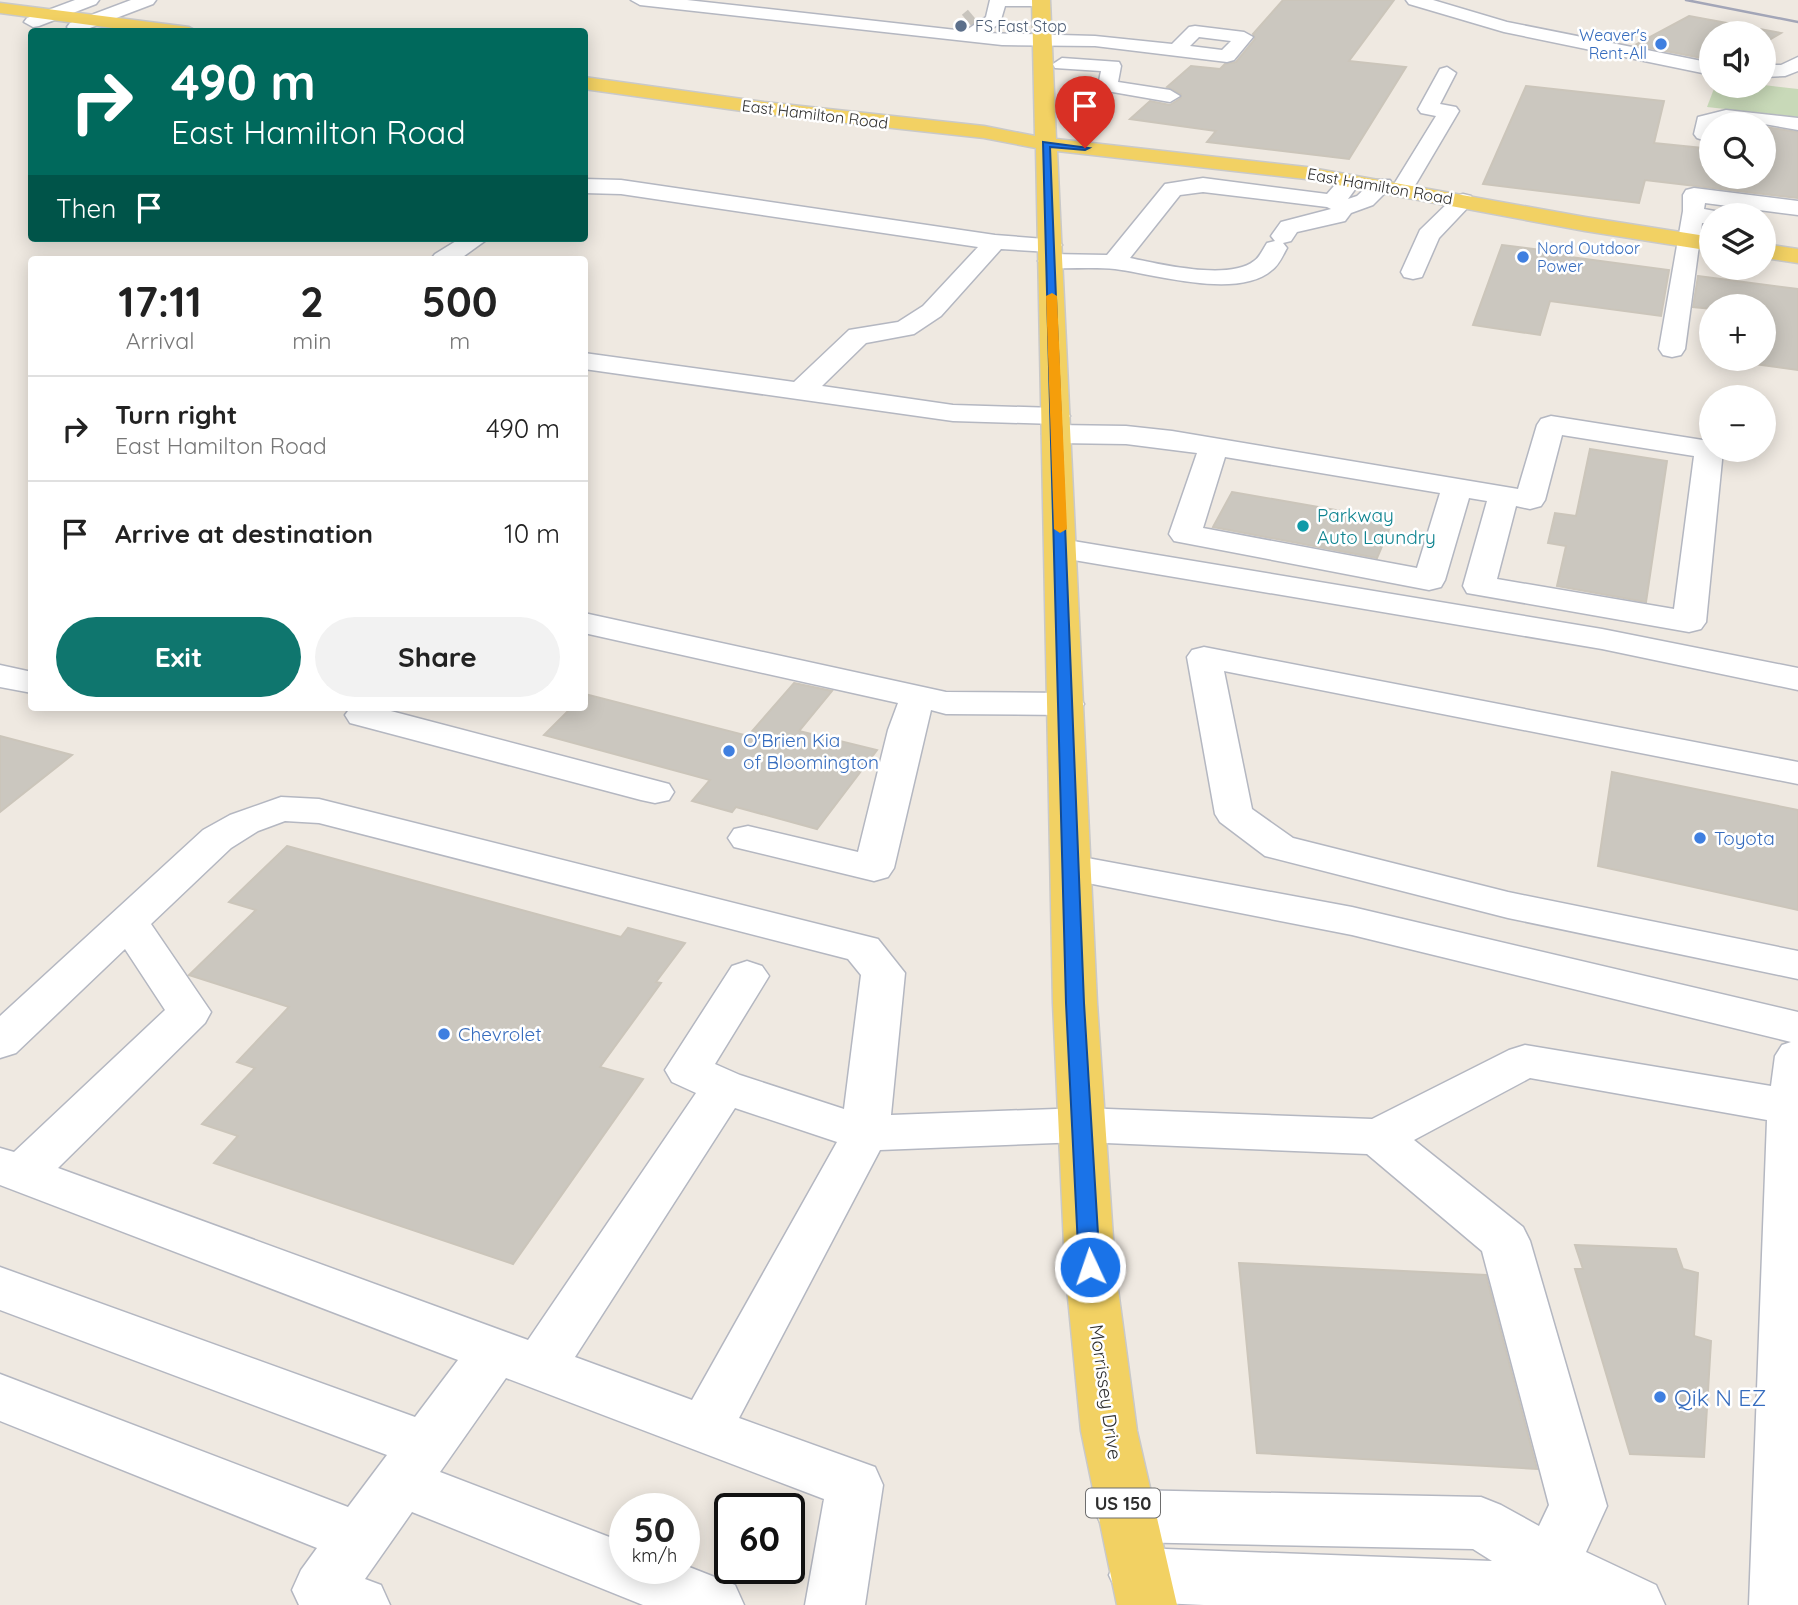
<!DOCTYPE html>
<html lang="en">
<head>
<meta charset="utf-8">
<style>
  :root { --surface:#fff; --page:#f2f2f2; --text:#222; --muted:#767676; --line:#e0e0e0; --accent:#0f766e }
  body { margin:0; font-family:Quicksand,sans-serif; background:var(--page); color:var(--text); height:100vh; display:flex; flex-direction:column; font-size:26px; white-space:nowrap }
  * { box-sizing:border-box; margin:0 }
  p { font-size:23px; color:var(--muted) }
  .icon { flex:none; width:38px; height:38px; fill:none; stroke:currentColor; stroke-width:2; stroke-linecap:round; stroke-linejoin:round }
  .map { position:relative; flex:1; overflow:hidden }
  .panel { position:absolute; left:28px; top:256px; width:560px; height:455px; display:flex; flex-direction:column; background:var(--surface); border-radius:7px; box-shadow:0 4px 18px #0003 }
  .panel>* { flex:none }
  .banner { position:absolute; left:28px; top:28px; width:560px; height:214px; border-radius:7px; box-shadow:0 4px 18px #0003; background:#00695c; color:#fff; overflow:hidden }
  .fabs { position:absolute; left:1699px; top:21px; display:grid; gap:14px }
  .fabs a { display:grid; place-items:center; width:77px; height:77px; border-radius:50%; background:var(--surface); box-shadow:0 4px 18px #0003; font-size:35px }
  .speed { position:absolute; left:609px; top:1493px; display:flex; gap:14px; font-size:35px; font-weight:700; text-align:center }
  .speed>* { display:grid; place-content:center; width:91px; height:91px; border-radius:50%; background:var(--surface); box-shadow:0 4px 18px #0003; line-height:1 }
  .speed small { font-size:18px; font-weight:400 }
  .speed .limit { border:4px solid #111; border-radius:10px; background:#fff; color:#111 }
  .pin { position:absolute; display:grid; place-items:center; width:60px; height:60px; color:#fff; margin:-72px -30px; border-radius:50% 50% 50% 0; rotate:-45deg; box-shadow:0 0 7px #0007 }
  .pin .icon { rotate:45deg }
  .me { position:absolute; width:77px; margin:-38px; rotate:357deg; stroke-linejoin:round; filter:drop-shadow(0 0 5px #0008) }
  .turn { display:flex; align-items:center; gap:24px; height:147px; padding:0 28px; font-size:32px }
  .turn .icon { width:91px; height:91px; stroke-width:2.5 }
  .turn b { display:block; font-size:49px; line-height:60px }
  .then { display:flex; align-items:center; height:66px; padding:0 28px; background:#0003; gap:14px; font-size:26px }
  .eta { display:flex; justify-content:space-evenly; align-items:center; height:119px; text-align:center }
  .eta b { font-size:42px; font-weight:800; line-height:49px }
  .button { display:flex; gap:14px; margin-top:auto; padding:14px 28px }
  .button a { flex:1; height:80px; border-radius:42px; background:var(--accent); color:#fff; font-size:28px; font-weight:800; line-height:80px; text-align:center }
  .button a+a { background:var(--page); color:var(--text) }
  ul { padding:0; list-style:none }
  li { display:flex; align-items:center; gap:21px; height:105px; padding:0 28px; border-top:2px solid var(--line) }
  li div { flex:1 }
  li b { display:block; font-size:26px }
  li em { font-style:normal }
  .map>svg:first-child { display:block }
</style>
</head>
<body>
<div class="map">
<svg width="1798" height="1605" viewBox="0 0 1798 1605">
  <rect width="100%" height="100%" fill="#efe9e1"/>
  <path fill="#c8d9b8" d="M1764 85 1798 89V117L1707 107 1715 86Z"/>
  <g fill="#cbc7bf" stroke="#cbc5ba" stroke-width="2">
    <path d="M1283 0H1394L1349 61 1406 67 1349 159 1207 142 1216 131 1130 119 1150 101 1170 105 1181 98V94L1167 87 1191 66 1220 69 1225 64 1236 62 1255 39 1253 34Z"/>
    <path d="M1689 16 1781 33 1764 43V33H1712V60L1635 45Z"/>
    <path d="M1526 86 1664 101 1654 143 1712 149V177H1764V127L1798 132V198L1645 180 1639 203 1483 184Z"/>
    <path d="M1502 245 1565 253 1563 256 1669 270 1661 316 1550 301 1540 335 1473 325Z"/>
    <path d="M1698 276 1798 289V370L1718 359H1764V306H1712V309L1693 307Z"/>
    <path d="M1590 449 1667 461 1646 602 1557 586 1566 546 1548 543 1555 513 1576 516Z"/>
    <path d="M1232 492 1393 520 1377 558 1213 527Z"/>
    <path d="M794 683 832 691 799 731 877 750 817 829 736 807 732 812 692 801 710 780 544 735 572 707H584L585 694 748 736Z"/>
    <path d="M0 736 72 755 0 812Z"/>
    <path d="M1612 772 1798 810V910L1598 866Z"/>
    <path d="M287 846 621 937 628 928 685 943 656 982 661 983 600 1067 643 1079 513 1264 214 1163 238 1136 202 1124 255 1068 237 1062 289 1007 189 975 256 910 229 902Z"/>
    <path d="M1575 1245 1676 1249 1683 1269 1698 1273 1694 1336 1711 1341 1704 1457 1630 1454 1575 1269H1583Z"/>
    <path d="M1239 1263 1486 1275 1537 1469 1257 1453Z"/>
  </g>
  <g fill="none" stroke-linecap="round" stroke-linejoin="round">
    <path stroke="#c8c4bd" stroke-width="19" stroke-dasharray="19 10" stroke-linecap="butt" d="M968 22 974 17"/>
    <defs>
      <g id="minor">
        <path d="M75 0H99L96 4 39 26 33 27 24 22 27 18Z"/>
        <path d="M131 0H156L153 4 82 31H70L67 27 70 23Z"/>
        <path d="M631 0H687L965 31 986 17 990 0H1048L1047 6H1005L1000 23 986 33 1095 36 1172 44 1189 27 1195 26 1244 32 1253 37 1234 60 1227 62 1095 46 1002 45 640 5ZM1199 37 1231 41 1222 50 1190 46Z"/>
        <path d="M1406 0H1433L1507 22 1712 63V75L1504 32 1409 4Z"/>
        <path d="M1798 57V71L1785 76 1764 77V65H1781Z"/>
        <path d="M1062 58 1119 62 1121 66 1118 82 1170 90 1180 96 1170 102 1101 90 1098 86 1101 71 1055 68 1053 64Z"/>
        <path d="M1447 67 1456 73 1440 104 1456 107 1459 111 1410 194H1394L1391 189 1436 116 1421 113 1418 109 1440 69Z"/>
        <path d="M1726 110 1798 118V130L1764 124 1726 122 1712 124V143L1697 138 1694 134 1698 117Z"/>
        <path d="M1348 177 1356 179 1359 184 1348 199 1357 196 1374 180H1390L1393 185 1373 205 1351 213 1345 221 1297 232 1291 241 1283 243 1287 248C1283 255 1279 265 1272 270 1238 300 1154 274 1115 269 1094 267 1071 269 1050 268L1042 266 1038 261 1042 256 1050 254 1107 255 1165 184 1203 178 1327 194 1340 179ZM1203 192 1327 207 1331 209 1281 222 1271 236 1275 241 1267 243C1263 249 1260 257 1254 261 1229 281 1159 264 1130 258L1180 195Z"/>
        <path d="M584 179 621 180 995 235 1058 240 1062 245 1058 250 1050 252 1001 249 941 316 914 334 866 343 822 386 953 405 1056 408 1066 410 1070 416 1066 422 1056 424 953 421 584 369V353L794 382 849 330 898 322 923 306 978 247 621 194 584 193Z"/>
        <path d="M1694 188 1798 201V215L1705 203 1704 209 1720 212 1722 215H1712V224L1702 223 1685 349 1681 355 1672 357 1663 355 1659 349 1683 211V195L1686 190Z"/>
        <path d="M1463 194 1471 196 1474 201 1439 238 1422 277 1413 279 1404 277 1401 272 1420 230 1455 196Z"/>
        <path d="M461 238H489L460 259H431L435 254Z"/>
        <path d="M1551 416 1709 441 1712 442V450H1723L1706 622 1701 629 1689 632 1467 593 1463 586 1487 501 1469 498 1445 580 1441 587 1429 590 1174 541 1169 534 1197 453 1126 444 1056 443 1046 440 1042 434 1046 428 1056 425 1126 426 1172 431 1518 489 1537 425 1541 419ZM1562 435 1694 456 1674 609 1497 579 1516 506 1530 509 1541 506 1545 500ZM1225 457 1440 493 1417 568 1203 528Z"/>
        <path d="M1061 539 1602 629 1798 668V690L1602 649 1050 556 1045 549 1050 542Z"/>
        <path d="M584 613 946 692 1066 693 1079 696 1084 704 1079 712 1066 715 946 714 931 710 894 868 888 877 874 881 734 847 728 838 734 829 748 826 858 852 888 730 898 703 584 633Z"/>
        <path d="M1204 647 1798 762V784L1224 671 1252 809 1293 838 1508 892 1798 951V979L1508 918 1265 856 1220 822 1215 814 1187 657 1192 650Z"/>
        <path d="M0 665 32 672V693L0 687Z"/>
        <path d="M351 707H389L387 710 669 784 674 792 669 800 655 803 641 800 350 723 345 715Z"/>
        <path d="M281 797 319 799 878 939 905 973 891 1115 1082 1108 1372 1119 1509 1050 1525 1045 1771 1086 1775 1056 1782 1045 1791 1042 1352 935 1057 877 1051 868 1057 859 1071 855 1352 907 1798 1012V1605H1749L1767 1120 1530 1078 1414 1140 1523 1227 1530 1241 1607 1506 1586 1552 1656 1585 1665 1605H1204L1139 1602 1118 1594 1109 1575 1118 1556 1139 1548 1492 1561 1473 1549 1126 1542 1106 1534 1097 1516 1106 1498 1126 1490 1481 1497 1501 1505 1539 1526 1549 1505 1482 1251 1367 1154 1082 1142 880 1150 739 1418 875 1467 883 1485 865 1605H805L824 1499 506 1378 440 1472 625 1543V1568H684V1565L735 1585 744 1605H643L412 1512 365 1579 381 1585 390 1605H299L292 1590 301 1570 317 1548 0 1421V1374L348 1507 387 1455 0 1310V1267L415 1417 458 1360 0 1185V1148L14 1152 165 1010 125 949 16 1053 0 1058V1016L203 830 230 815ZM285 821 319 823 848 959 861 975 844 1109 740 1075 715 1064 769 976 762 966 747 961 732 966 665 1070 672 1082 696 1093 528 1340 58 1168 205 1023 211 1012 151 924 231 848 258 831ZM735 1108 837 1142 692 1400 575 1357Z"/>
      </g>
      <g id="major">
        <path d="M1032 0H1050L1056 139 1306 167 1585 217 1712 237V251L1585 231 1306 179 1057 151 1097 1003 1115 1267 1137 1431 1177 1605H1117L1081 1431 1065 1267 1053 1003 1036 148 984 138 764 114 584 89V77L764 102 984 126 1035 136Z"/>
        <path d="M0 3 189 27 198 32H143L0 13Z"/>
        <path d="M1764 244 1798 249V263L1764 258Z"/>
      </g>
    </defs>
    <use href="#minor" stroke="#b4b7c1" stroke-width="3"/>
    <use href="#major" stroke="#c9c9c9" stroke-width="3"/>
    <use href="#minor" fill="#fff" fill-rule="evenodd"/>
    <use href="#major" fill="#f2d163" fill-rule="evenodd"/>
    <path stroke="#a3a6b8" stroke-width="2.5" d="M1686 0 1798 22"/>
  </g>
  <path fill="#1a73e8" stroke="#114b97" stroke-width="2" d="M1043 142 1089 148 1085 150 1050 147 1084 1003 1100 1267 1097 1273 1090 1276 1082 1273 1079 1267 1066 1003Z"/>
  <path fill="#f59e0b" d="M1052 293 1057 296 1067 529 1060 533 1054 529 1046 296Z"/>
  <circle fill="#5c6f8a" stroke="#fff" stroke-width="2.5" cx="961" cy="26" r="7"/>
  <g fill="#3f7fe0" stroke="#fff" stroke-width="2.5">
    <circle cx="1661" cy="44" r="7"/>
    <circle cx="1523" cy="257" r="7"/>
    <circle cx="729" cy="751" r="7"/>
    <circle cx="1700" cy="838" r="7"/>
    <circle cx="444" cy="1034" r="7"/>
    <circle cx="1660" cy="1397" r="7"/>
  </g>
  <circle fill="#0f9aa8" stroke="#fff" stroke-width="2.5" cx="1303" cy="526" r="7"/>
  <g text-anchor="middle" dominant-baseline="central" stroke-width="5" stroke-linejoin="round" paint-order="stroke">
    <g font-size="16" fill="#4e5e75" stroke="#fff" text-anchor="start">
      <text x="975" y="26">FS Fast Stop</text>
    </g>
    <g font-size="16" fill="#366cbe" stroke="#fff" text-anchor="end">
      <text x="1647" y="35">Weaver's<tspan x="1647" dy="18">Rent-All</tspan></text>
      <text x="1537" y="248" text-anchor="start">Nord Outdoor<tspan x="1537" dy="18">Power</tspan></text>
    </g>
    <g font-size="16" fill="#2e2e2e" stroke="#fff">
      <text transform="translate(815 114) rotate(7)">East Hamilton Road</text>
      <text transform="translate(1380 186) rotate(10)">East Hamilton Road</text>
    </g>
    <rect fill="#fff" stroke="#6d6d6d" stroke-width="2" x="1086" y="1488.5" width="74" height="29" rx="5"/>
    <g font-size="18" font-weight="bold" fill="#2e2e2e">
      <text x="1123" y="1503">US 150</text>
    </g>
    <g font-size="19" fill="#0d838f" stroke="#fff" text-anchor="start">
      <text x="1317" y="515">Parkway<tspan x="1317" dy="22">Auto Laundry</tspan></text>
    </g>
    <g font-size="19" fill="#366cbe" stroke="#fff" text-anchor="start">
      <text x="743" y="740">O'Brien Kia<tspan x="743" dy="22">of Bloomington</tspan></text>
      <text x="1714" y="838">Toyota</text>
      <text x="458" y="1034">Chevrolet</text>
    </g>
    <g font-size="19" fill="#2e2e2e" stroke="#fff">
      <text transform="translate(1106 1392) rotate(82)">Morrissey Drive</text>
    </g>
    <g font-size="23" fill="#366cbe" stroke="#fff" text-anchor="start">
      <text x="1674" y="1397">Qik N EZ</text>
    </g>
  </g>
</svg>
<div class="fabs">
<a><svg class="icon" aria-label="sound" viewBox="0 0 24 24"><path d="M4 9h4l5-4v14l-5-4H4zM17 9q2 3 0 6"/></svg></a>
<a><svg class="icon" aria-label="search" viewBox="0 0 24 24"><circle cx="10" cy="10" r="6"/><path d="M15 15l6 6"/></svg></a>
<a><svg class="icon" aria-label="layers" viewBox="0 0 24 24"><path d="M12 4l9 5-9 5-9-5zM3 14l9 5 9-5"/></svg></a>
<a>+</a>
<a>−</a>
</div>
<div class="speed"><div>50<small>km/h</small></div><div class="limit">60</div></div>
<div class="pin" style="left:1085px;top:148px;background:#d93025"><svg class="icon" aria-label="arrive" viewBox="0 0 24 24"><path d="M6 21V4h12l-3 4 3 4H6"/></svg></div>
<svg class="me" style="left:1090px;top:1267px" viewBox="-20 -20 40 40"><circle r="17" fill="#1a73e8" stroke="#fff" stroke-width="3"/><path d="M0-11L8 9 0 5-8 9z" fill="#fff"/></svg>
<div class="banner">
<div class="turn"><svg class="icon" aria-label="right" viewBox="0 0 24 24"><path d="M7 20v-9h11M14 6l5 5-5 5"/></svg><div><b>490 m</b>East Hamilton Road</div></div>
<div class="then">Then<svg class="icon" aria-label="arrive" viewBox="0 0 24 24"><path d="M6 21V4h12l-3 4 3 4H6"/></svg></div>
</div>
<section class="panel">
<div class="eta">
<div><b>17:11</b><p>Arrival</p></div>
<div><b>2</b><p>min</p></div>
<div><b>500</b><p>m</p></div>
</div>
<ul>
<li><svg class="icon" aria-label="right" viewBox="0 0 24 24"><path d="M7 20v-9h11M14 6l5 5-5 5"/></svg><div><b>Turn right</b><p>East Hamilton Road</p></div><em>490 m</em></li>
<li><svg class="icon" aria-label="arrive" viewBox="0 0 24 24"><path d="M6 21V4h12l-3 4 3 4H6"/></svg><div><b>Arrive at destination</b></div><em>10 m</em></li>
</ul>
<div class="button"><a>Exit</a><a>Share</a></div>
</section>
</div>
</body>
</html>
